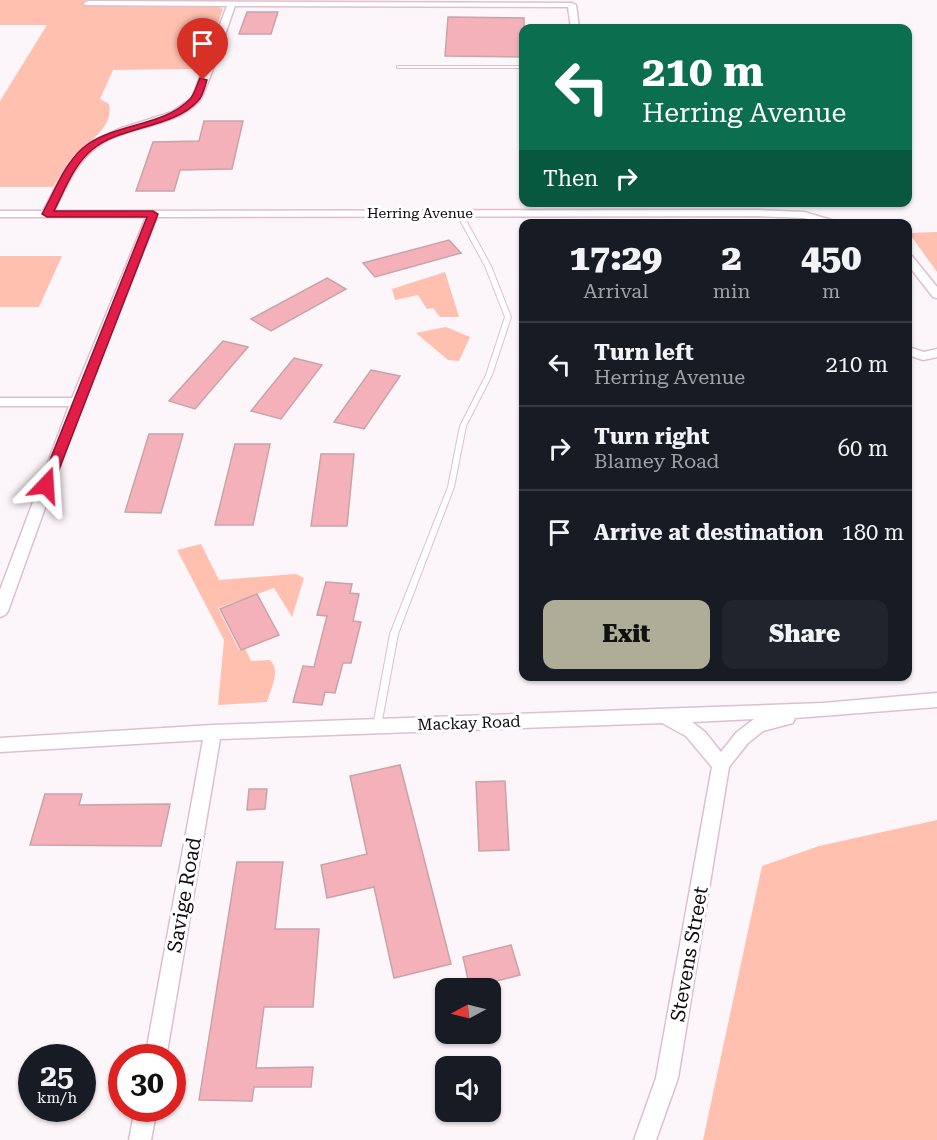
<!DOCTYPE html>
<html lang="en">
<head>
<meta charset="utf-8">
<style>
  :root { --surface:#171b24; --page:#20242c; --text:#f1f3f6; --muted:#9ea1a6; --line:#363941; --accent:#adad98 }
  body { margin:0; font-family:"Roboto Serif",serif; background:var(--page); color:var(--text); height:100vh; display:flex; flex-direction:column; font-size:22px; white-space:nowrap }
  * { box-sizing:border-box; margin:0 }
  p { font-size:20px; color:var(--muted) }
  .icon { flex:none; width:33px; height:33px; fill:none; stroke:currentColor; stroke-width:2; stroke-linecap:round; stroke-linejoin:round }
  .map { position:relative; flex:1; overflow:hidden }
  .details { position:absolute; left:519px; top:219px; width:393px; height:462px; display:flex; flex-direction:column; background:var(--surface); border-radius:12px; box-shadow:0 2px 4px #0004 }
  .details>* { flex:none }
  .guide { position:absolute; left:519px; top:24px; width:393px; height:183px; border-radius:12px; box-shadow:0 2px 4px #0004; background:#0b6e4f; color:#fff; overflow:hidden }
  .needle { width:39px; rotate:263deg }
  .buttons { position:absolute; left:435px; top:978px; display:grid; gap:12px }
  .buttons a { display:grid; place-items:center; width:66px; height:66px; border-radius:12px; background:var(--surface); box-shadow:0 2px 4px #0004; font-size:30px }
  .speed { position:absolute; left:18px; top:1044px; display:flex; gap:12px; font-size:30px; font-weight:700; text-align:center }
  .speed>* { display:grid; place-content:center; width:78px; height:78px; border-radius:50%; background:var(--surface); box-shadow:0 2px 4px #0004; line-height:1 }
  .speed small { font-size:15px; font-weight:400 }
  .speed .limit { border:9px solid #d22; background:#fff; color:#111 }
  .pin { position:absolute; display:grid; place-items:center; width:51px; height:51px; color:#fff; margin:-62px -26px; border-radius:50% 50% 50% 0; rotate:-45deg; box-shadow:0 0 6px #0007 }
  .pin .icon { rotate:45deg }
  .me { position:absolute; width:66px; margin:-33px; rotate:20deg; stroke-linejoin:round; filter:drop-shadow(0 0 4px #0008) }
  .turn { display:flex; align-items:center; gap:21px; height:126px; padding:0 24px; font-size:27px }
  .turn .icon { width:78px; height:78px; stroke-width:2.5 }
  .turn b { display:block; font-size:42px; line-height:51px }
  .then { display:flex; align-items:center; height:57px; padding:0 24px; background:#0003; gap:12px; font-size:22px }
  .eta { display:flex; justify-content:space-evenly; align-items:center; height:102px; text-align:center }
  .eta b { font-size:36px; font-weight:800; line-height:42px }
  .primary-button { display:flex; gap:12px; margin-top:auto; padding:12px 24px }
  .primary-button a { flex:1; height:69px; border-radius:12px; background:var(--accent); color:#111; font-size:24px; font-weight:800; line-height:69px; text-align:center }
  .primary-button a+a { background:var(--page); color:var(--text) }
  ul { padding:0; list-style:none }
  li { display:flex; align-items:center; gap:18px; height:84px; padding:0 24px; border-top:2px solid var(--line) }
  li div { flex:1 }
  li b { display:block; font-size:22px }
  li em { font-style:normal }
  .map>svg:first-child { display:block }
</style>
</head>
<body>
<div class="map">
<svg width="937" height="1140" viewBox="0 0 937 1140">
  <rect width="100%" height="100%" fill="#fcf5f9"/>
  <g fill="#ffc0b0">
    <path d="M0 0H99L97 5H215L223 9 215 32H206L192 69 113 70 100 99 109 104C115 130 82 144 68 163 63 171 58 179 53 187H0V101L47 25H0Z"/>
    <path d="M937 232V272L909 233Z"/>
    <path d="M0 256H62L39 307H0Z"/>
    <path d="M445 272 459 317H440L433 308 427 309 418 295 395 300 392 289Z"/>
    <path d="M446 327 470 337 459 361 448 360 416 333Z"/>
    <path d="M201 544 219 580 296 574 304 578 292 617 274 588 218 608 239 650 245 648 251 661 270 660C281 670 271 689 267 702L218 705 224 640 177 550Z"/>
    <path d="M937 820V1140H703L762 866 819 846Z"/>
  </g>
  <g fill="#f4b1b9" stroke="#c8a4a9" stroke-width="1.5">
    <path d="M247 12H278L271 34H239Z"/>
    <path d="M448 17 524 18V57L445 56Z"/>
    <path d="M204 121H243L232 169 180 170 174 191H136L153 142 199 141Z"/>
    <path d="M449 240 461 253 375 277 363 263Z"/>
    <path d="M327 278 346 289 271 331 251 319Z"/>
    <path d="M223 341 248 347 195 409 169 401Z"/>
    <path d="M294 358 322 365 281 419 251 411Z"/>
    <path d="M371 370 400 376 364 429 334 422Z"/>
    <path d="M149 434H183L161 513 125 512Z"/>
    <path d="M235 444H270L253 525H215Z"/>
    <path d="M321 454H354L347 526H311Z"/>
    <path d="M326 582 352 584 350 593 359 594 353 621 361 622 351 663H343L335 693 325 692 322 705 293 702 303 666 314 667 327 616 317 615Z"/>
    <path d="M257 594 279 635 241 650 220 609Z"/>
    <path d="M400 765 451 964 394 978 374 887 327 898 321 865 367 854 350 776Z"/>
    <path d="M505 781 509 850 479 851 476 782Z"/>
    <path d="M249 789H267L265 809 247 810Z"/>
    <path d="M45 794H82L79 805 170 804 161 846 30 845Z"/>
    <path d="M237 862H283L275 929H319L313 1007H264L256 1068 313 1067 311 1087H254L252 1101 199 1100Z"/>
    <path d="M511 945 520 975 470 988 463 957Z"/>
  </g>
  <g fill="none" stroke-linecap="round" stroke-linejoin="round">
    <defs>
      <g id="lane">
        <rect x="397" y="66" width="127" height="2"/>
        <path d="M457 212 462 213 491 266 511 317 492 375 466 426 454 487 398 634 381 726 380 728 377 729 374 728 373 726 390 634 448 487 460 426 486 375 505 317 485 266 456 213Z"/>
      </g>
      <g id="street">
        <path d="M88 1 572 3 576 5 579 28H571L568 7 235 6C229 22 207 92 199 101 172 130 124 124 94 149 75 164 65 189 54 211L758 210 804 212 845 224H825L804 218 758 216 157 217 83 402 8 611 5 615 0 617V590L69 406H0V398H72L146 217H0V211H43L66 168 88 144 119 129 172 112 192 98 227 6 85 5 84 3Z"/>
        <path d="M908 255 912 256 937 287V298L933 297 908 265Z"/>
        <path d="M908 347 924 352 937 349V357L923 360 908 355Z"/>
        <path d="M937 693V707L795 718 793 723 763 731 748 743 729 767 678 1078 656 1140H634L656 1078 712 767 686 736 662 723 220 739 166 1058H145L203 740 0 752V738L213 725 823 703ZM754 719 736 733 721 752 705 732 692 722Z"/>
        <path d="M135 1108H157L151 1140H129Z"/>
      </g>
    </defs>
    <use href="#lane" stroke="#dfbfcf" stroke-width="2"/>
    <use href="#street" stroke="#dfbfcf" stroke-width="3"/>
    <use href="#lane" fill="#fff" fill-rule="evenodd"/>
    <use href="#street" fill="#fff" fill-rule="evenodd"/>
  </g>
  <path fill="#e11d48" stroke="#92132f" stroke-width="1.5" d="M200 78 207 80C205 86 203 96 198 101 174 128 121 126 93 149 74 164 65 189 54 211H153L158 214 53 485 46 490 42 488 40 485 147 217H47L42 214C55 191 66 159 88 144 119 123 164 126 190 99 195 94 197 84 200 78Z"/>
  <g text-anchor="middle" dominant-baseline="central" stroke-width="6" stroke-linejoin="round" paint-order="stroke">
    <g font-size="14" fill="#12080d" stroke="#fff">
      <text x="420" y="213">Herring Avenue</text>
    </g>
    <g font-size="16" fill="#12080d" stroke="#fff">
      <text transform="translate(469 723) rotate(-2)">Mackay Road</text>
    </g>
    <g font-size="20" fill="#12080d" stroke="#fff">
      <text transform="translate(184 895) rotate(-80)">Savige Road</text>
      <text transform="translate(689 954) rotate(-80)">Stevens Street</text>
    </g>
  </g>
</svg>
<div class="buttons">
<a><svg class="needle" viewBox="-14 -14 28 28"><path d="M0-13l5 13h-10z" fill="#e53935"/><path d="M0 13l5-13h-10z" fill="#9ea1a6"/></svg></a>
<a><svg class="icon" aria-label="sound" viewBox="0 0 24 24"><path d="M4 9h4l5-4v14l-5-4H4zM17 9q2 3 0 6"/></svg></a>
</div>
<div class="speed"><div>25<small>km/h</small></div><div class="limit">30</div></div>
<div class="pin" style="left:203px;top:80px;background:#d93025"><svg class="icon" aria-label="arrive" viewBox="0 0 24 24"><path d="M6 21V4h12l-3 4 3 4H6"/></svg></div>
<svg class="me" style="left:46px;top:485px" viewBox="-20 -20 40 40"><path d="M0-17L14 15 0 8-14 15z" fill="#e11d48" stroke="#fff" stroke-width="4"/></svg>
<div class="guide">
<div class="turn"><svg class="icon" aria-label="left" viewBox="0 0 24 24"><path d="M17 20v-9H6M10 6l-5 5 5 5"/></svg><div><b>210 m</b>Herring Avenue</div></div>
<div class="then">Then<svg class="icon" aria-label="right" viewBox="0 0 24 24"><path d="M7 20v-9h11M14 6l5 5-5 5"/></svg></div>
</div>
<section class="details">
<div class="eta">
<div><b>17:29</b><p>Arrival</p></div>
<div><b>2</b><p>min</p></div>
<div><b>450</b><p>m</p></div>
</div>
<ul>
<li><svg class="icon" aria-label="left" viewBox="0 0 24 24"><path d="M17 20v-9H6M10 6l-5 5 5 5"/></svg><div><b>Turn left</b><p>Herring Avenue</p></div><em>210 m</em></li>
<li><svg class="icon" aria-label="right" viewBox="0 0 24 24"><path d="M7 20v-9h11M14 6l5 5-5 5"/></svg><div><b>Turn right</b><p>Blamey Road</p></div><em>60 m</em></li>
<li><svg class="icon" aria-label="arrive" viewBox="0 0 24 24"><path d="M6 21V4h12l-3 4 3 4H6"/></svg><div><b>Arrive at destination</b></div><em>180 m</em></li>
</ul>
<div class="primary-button"><a>Exit</a><a>Share</a></div>
</section>
</div>
</body>
</html>
